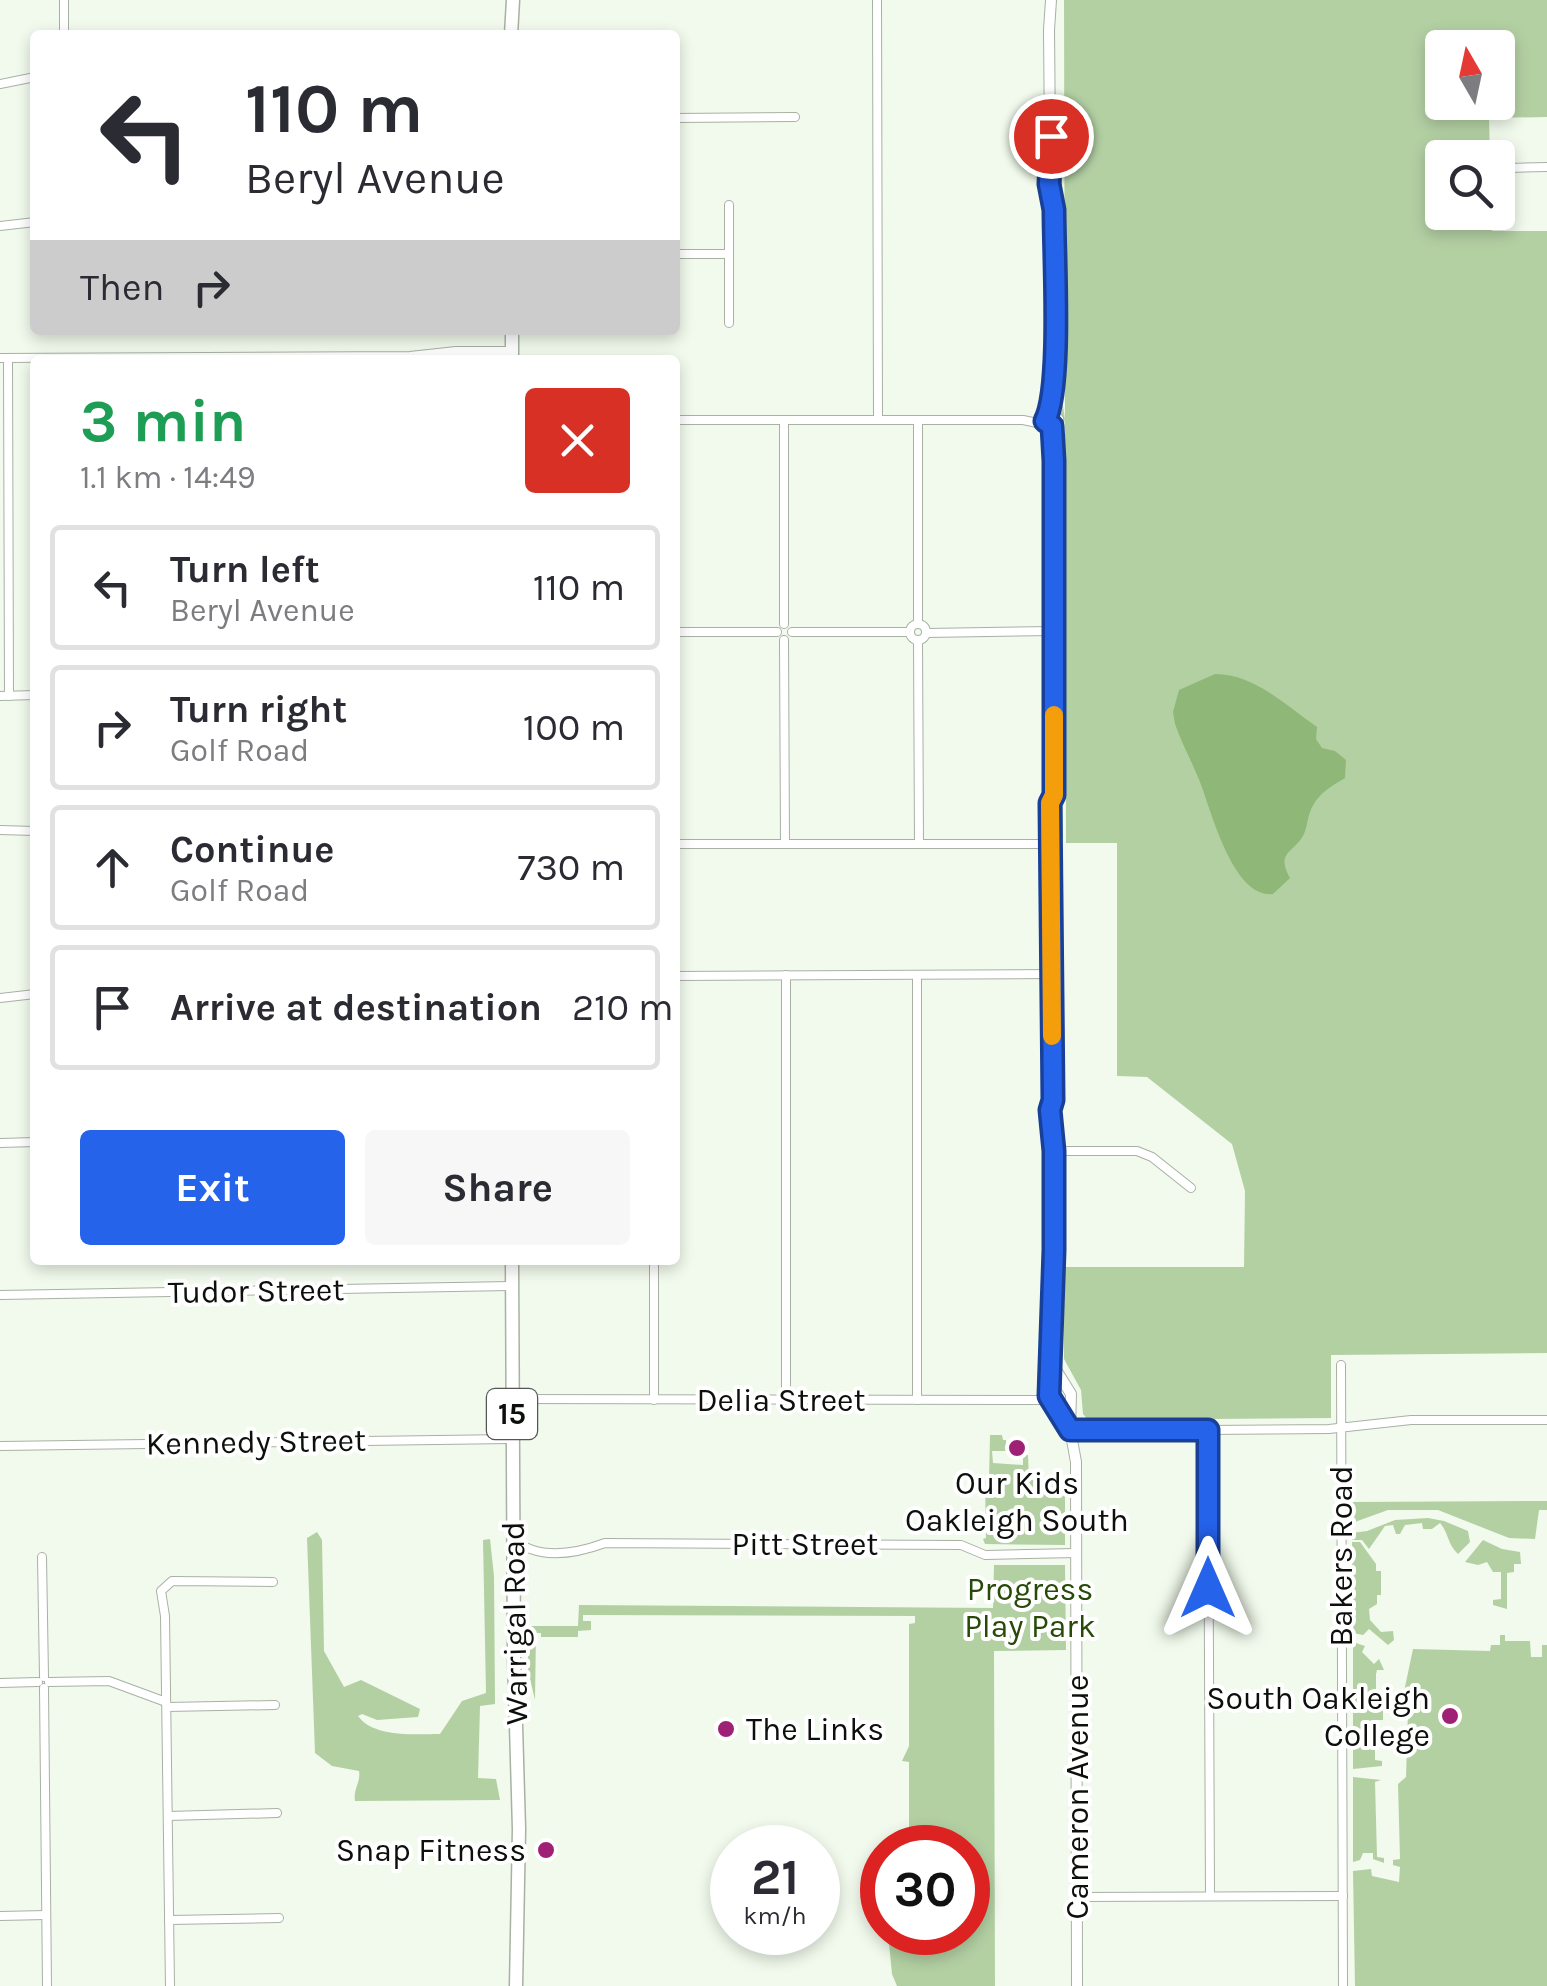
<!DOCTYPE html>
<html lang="en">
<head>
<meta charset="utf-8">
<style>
  :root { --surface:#fff; --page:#f7f7f7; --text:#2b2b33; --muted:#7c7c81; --line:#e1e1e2; --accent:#2563eb }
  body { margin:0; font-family:Karla,sans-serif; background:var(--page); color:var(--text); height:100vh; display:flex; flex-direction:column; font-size:38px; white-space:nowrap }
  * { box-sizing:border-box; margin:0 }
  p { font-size:32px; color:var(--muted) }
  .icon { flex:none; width:55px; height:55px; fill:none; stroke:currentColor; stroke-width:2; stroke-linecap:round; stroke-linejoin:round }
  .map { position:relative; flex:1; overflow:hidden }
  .panel { position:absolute; left:30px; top:355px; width:650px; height:910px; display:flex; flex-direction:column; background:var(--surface); border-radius:10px; box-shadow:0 5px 15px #0003 }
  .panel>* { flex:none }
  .hud { position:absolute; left:30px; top:30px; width:650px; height:305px; border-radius:10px; box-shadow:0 5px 15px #0003; background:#fff; color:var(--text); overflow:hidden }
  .needle { width:65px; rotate:351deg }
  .tools { position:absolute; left:1425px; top:30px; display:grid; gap:20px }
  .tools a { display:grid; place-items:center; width:90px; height:90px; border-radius:10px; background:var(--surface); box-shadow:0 5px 15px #0003; font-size:50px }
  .speed { position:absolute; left:710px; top:1825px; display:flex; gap:20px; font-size:50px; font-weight:700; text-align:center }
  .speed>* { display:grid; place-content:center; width:130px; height:130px; border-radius:50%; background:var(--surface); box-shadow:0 5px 15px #0003; line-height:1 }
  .speed small { font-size:25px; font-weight:400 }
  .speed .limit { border:15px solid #d22; background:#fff; color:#111 }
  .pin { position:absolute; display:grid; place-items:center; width:85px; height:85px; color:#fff; margin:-42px; border:5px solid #fff; border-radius:50%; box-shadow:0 2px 10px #0007 }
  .me { position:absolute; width:110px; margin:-55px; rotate:0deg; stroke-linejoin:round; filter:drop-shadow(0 0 8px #0008) }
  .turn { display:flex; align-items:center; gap:35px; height:210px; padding:0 50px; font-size:45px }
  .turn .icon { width:130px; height:130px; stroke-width:2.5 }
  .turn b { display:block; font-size:70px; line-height:85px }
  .then { display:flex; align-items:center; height:95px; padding:0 50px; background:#0003; gap:20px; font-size:38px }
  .round { display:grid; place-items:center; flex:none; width:105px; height:105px; border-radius:10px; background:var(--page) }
  .headline { display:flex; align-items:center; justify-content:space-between; height:170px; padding:0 50px }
  h1 { font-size:60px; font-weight:700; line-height:75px; color:#1e9e55 }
  .cta { display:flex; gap:20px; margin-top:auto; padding:20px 50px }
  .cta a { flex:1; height:115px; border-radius:10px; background:var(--accent); color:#fff; font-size:40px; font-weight:700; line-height:115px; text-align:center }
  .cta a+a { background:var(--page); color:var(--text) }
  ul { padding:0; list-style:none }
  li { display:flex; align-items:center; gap:30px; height:125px; margin:0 20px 15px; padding:0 30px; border:5px solid var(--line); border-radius:10px }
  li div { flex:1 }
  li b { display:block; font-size:38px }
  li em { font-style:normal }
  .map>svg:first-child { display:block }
</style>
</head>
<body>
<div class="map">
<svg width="1547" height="1986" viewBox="0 0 1547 1986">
  <rect width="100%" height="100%" fill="#f1faec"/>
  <g fill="#b3d0a3" fill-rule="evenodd">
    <path d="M1064 0H1547V117L1489 118 1490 157 1442 158V212L1491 213 1492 231H1547V1353L1331 1355V1418L1088 1420 1083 1414 1081 1390 1064 1359 1063 1267H1244L1245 1191 1232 1144 1147 1077 1117 1076V843H1066ZM1442 48H1498V102H1442Z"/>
    <path d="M1063 406 1065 419 1061 442 1063 838 1058 837 1057 438 1063 421 1057 408Z"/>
    <path d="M990 1435H1002L1003 1440H1006V1451H992L993 1463 1023 1465V1455H1028L1029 1480H1065V1545L985 1544 983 1539 986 1538 985 1480H989Z"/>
    <path d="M1547 1501V1510H1539L1535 1539 1509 1538 1438 1510H1388L1352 1523V1502Z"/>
    <path d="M1428 1518 1444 1521 1468 1531 1470 1542 1458 1554C1447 1544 1449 1533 1440 1523L1432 1529H1423L1422 1523 1405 1525 1400 1534H1396L1393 1525 1385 1526 1369 1549 1362 1540H1352V1533L1367 1531 1395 1520Z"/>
    <path d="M317 1532 322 1540 324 1651 344 1687 361 1680 420 1709 418 1717 377 1720 362 1714 358 1716C374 1738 415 1734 440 1734L462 1701 486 1693 483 1540 490 1539 494 1576 495 1704 480 1706 478 1778 496 1779 500 1800 355 1801C353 1789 361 1782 359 1771L332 1766 315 1753 307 1538Z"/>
    <path d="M1483 1540 1502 1549 1520 1552 1521 1564H1514V1572L1507 1573V1609L1493 1605V1600L1501 1599V1572H1493L1487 1562 1478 1565 1465 1562Z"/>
    <path d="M1352 1542H1360L1376 1564V1571H1381V1595H1377V1604L1369 1609 1370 1620 1381 1632 1393 1631 1394 1640 1388 1645 1369 1629 1363 1635 1353 1633Z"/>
    <path d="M994 1565H1065L1066 1650 994 1651 995 1986H897L892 1974 888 1933 968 1932V1848L919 1847V1839H909V1762L902 1761 909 1746V1624L915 1623V1616L583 1615V1621H591V1630L578 1631V1637H541V1633H536L535 1700 528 1670V1626H578L579 1605 993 1608Z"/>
    <path d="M1500 1635H1505V1641H1530L1531 1657H1542V1645H1547V1986H1355L1353 1871 1371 1869 1372 1876 1399 1882 1400 1867 1393 1865V1860L1400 1859 1398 1784 1406 1777 1408 1712 1401 1706 1413 1649 1490 1651 1491 1645H1500Z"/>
    <path d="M1353 1642 1365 1646 1362 1652 1374 1664 1379 1659 1384 1670H1377L1376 1674V1709L1383 1710V1720H1375V1760L1382 1761V1766L1353 1769Z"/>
    <path d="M1353 1777 1381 1780 1375 1782 1377 1857 1384 1858V1863L1373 1859V1853H1363L1360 1860 1353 1862Z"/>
  </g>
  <path fill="#8fb777" d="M1215 674C1254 674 1286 705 1317 727L1316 739 1322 748 1335 751 1346 760 1345 778C1330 787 1317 794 1310 812 1307 820 1307 829 1303 836 1292 854 1276 852 1290 878L1273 894C1233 899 1211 810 1200 782 1192 762 1182 744 1175 724L1173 712 1179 690Z"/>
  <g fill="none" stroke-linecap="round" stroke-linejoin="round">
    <defs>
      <g id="minor">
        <path d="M64 0V35"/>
        <path d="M877 0 878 419"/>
        <path d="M0 84 35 77"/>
        <path d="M675 118 795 117"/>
        <path d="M1509 168 1547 167"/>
        <path d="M729 205V323"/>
        <path d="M0 226 35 222"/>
        <path d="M675 254H729"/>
        <path d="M0 358 410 356 456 351H512"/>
        <path d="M8 358 9 696"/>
        <path d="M675 420H1023L1047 425"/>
        <path d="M784 420V624"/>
        <path d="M918 420V624"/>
        <circle cx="918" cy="632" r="8"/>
        <path d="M675 632H777"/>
        <path d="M792 632H910"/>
        <path d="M926 633 1054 631"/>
        <path d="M784 640 785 844"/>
        <path d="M918 640 919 844"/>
        <path d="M0 696 35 695"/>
        <path d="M0 830 35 831"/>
        <path d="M675 844H1052"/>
        <path d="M786 975V1400"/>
        <path d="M917 975V1400"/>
        <path d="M675 976 1052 974"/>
        <path d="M0 998 35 994"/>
        <path d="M0 1143 35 1142"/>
        <path d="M1055 1151H1137L1152 1157 1191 1188"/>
        <path d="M0 1295 512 1286"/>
        <path d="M1341 1365 1343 1986"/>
        <path d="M512 1399 1050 1400"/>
        <path d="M654 1400V1260"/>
        <path d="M1208 1430 1210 1896"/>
        <path d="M1070 1431 1329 1429 1411 1420H1547"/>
        <path d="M0 1446 512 1439"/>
        <path d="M513 1539C539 1561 575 1554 605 1543L961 1545 985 1555 1076 1553"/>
        <path d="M42 1557 44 1677"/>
        <path d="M49 1682 109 1681 166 1702"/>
        <path d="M0 1683 38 1682"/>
        <path d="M44 1688 47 1986"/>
        <path d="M167 1707 275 1705"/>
        <path d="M168 1816 277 1813"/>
        <path d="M1077 1897 1343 1896"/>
        <path d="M0 1916 46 1915"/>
        <path d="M169 1920 279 1918"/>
        <path d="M170 1986 165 1616 161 1591 172 1581 273 1582"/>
      </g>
      <g id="tertiary">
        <path d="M1051 136 1056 184 1054 378 1052 413 1045 421 1052 426"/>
        <path d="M1050 139 1049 30 1051 0"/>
        <path d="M1052 413 1058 419 1052 426 1053 836"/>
        <path d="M1053 1100 1050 1110 1055 1151 1054 1250 1049 1396 1069 1428"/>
        <path d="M1054 1104 1052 852 1055 832"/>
        <path d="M1053 1365 1071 1394 1070 1429 1076 1462 1077 1986"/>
      </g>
      <g id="trunk">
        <path d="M511 35 513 0"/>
        <path d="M512 330V360"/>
        <path d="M512 1260 514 1656 519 1829 516 1986"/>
      </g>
    </defs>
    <use href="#minor" stroke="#a8b1a4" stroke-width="10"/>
    <use href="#tertiary" stroke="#a8b1a4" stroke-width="12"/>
    <use href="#trunk" stroke="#a8b1a4" stroke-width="15"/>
    <use href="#minor" stroke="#fff" stroke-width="8"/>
    <use href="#tertiary" stroke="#fff" stroke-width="10"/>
    <use href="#trunk" stroke="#fff" stroke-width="12"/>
  </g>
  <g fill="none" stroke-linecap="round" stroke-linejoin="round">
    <defs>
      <path id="route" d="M1051 136 1049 184 1054 210C1054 257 1062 388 1045 421L1052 426 1054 461V795L1050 803 1053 1100 1050 1110 1054 1151V1250L1049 1396 1070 1430H1208V1588"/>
    </defs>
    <use href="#route" stroke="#184099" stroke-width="25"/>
    <use href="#route" stroke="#2563eb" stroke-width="18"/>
    <path stroke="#f59e0b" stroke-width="18" d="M1052 1036 1050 803 1054 795V715"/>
  </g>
  <g fill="#9e2176" stroke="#fff" stroke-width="4">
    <circle cx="1017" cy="1448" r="10"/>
    <circle cx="1450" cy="1716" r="10"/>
    <circle cx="726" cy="1729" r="10"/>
    <circle cx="546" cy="1850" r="10"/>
  </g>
  <g text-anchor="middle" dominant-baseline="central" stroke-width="8" stroke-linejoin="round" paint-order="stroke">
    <rect fill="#fff" stroke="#555754" stroke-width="2.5" x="487" y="1389" width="50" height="50" rx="8"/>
    <g font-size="30" font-weight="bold" fill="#0c0f0b">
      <text x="512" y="1414">15</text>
    </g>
    <g font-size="32" fill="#0c0f0b" stroke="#fff">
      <text transform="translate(256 1291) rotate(-1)">Tudor Street</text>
      <text x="781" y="1400">Delia Street</text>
      <text transform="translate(256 1442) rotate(-1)">Kennedy Street</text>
      <text x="805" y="1544">Pitt Street</text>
      <text transform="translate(1341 1556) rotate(-90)">Bakers Road</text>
      <text transform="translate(515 1623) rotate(-91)">Warrigal Road</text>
      <text transform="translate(1077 1797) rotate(-90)">Cameron Avenue</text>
    </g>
    <g font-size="32" fill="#0c0f0b" stroke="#fff" text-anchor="end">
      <text x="1017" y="1483" text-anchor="middle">Our Kids<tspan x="1017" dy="37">Oakleigh South</tspan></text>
      <text x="1430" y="1698">South Oakleigh<tspan x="1430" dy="37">College</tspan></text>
      <text x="746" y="1729" text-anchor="start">The Links</text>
      <text x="526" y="1850">Snap Fitness</text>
    </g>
    <g font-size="32" fill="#274b06" stroke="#fff">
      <text x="1030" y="1589">Progress<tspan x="1030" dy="37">Play Park</tspan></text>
    </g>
  </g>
</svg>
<div class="tools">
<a><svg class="needle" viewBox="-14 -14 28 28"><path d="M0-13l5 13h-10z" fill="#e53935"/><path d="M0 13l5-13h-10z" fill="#7c7c81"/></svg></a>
<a><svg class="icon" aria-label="search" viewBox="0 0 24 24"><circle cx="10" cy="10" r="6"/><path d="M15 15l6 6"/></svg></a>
</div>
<div class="speed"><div>21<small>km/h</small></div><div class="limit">30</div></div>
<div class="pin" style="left:1051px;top:136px;background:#d93025"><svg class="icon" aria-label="arrive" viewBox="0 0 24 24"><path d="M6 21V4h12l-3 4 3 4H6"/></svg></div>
<svg class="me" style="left:1208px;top:1588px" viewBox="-20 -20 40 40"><path d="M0-17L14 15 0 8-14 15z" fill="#2563eb" stroke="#fff" stroke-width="4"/></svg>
<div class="hud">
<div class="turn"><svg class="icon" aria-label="left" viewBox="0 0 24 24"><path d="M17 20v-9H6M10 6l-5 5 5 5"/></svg><div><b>110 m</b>Beryl Avenue</div></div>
<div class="then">Then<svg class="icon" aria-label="right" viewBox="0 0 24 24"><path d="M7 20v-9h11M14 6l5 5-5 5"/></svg></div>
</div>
<section class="panel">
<div class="headline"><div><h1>3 min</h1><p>1.1 km · 14:49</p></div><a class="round" style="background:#d93025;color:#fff"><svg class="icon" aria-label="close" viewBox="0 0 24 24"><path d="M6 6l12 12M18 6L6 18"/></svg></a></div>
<ul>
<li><svg class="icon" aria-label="left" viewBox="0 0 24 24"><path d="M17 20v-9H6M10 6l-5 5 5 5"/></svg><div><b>Turn left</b><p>Beryl Avenue</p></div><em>110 m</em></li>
<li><svg class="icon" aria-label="right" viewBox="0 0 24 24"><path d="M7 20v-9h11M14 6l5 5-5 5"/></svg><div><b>Turn right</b><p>Golf Road</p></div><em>100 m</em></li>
<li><svg class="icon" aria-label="ahead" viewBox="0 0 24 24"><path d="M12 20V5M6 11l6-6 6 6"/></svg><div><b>Continue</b><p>Golf Road</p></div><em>730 m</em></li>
<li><svg class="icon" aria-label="arrive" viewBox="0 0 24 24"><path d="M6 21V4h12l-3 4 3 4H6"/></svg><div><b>Arrive at destination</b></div><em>210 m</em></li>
</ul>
<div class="cta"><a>Exit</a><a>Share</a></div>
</section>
</div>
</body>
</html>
